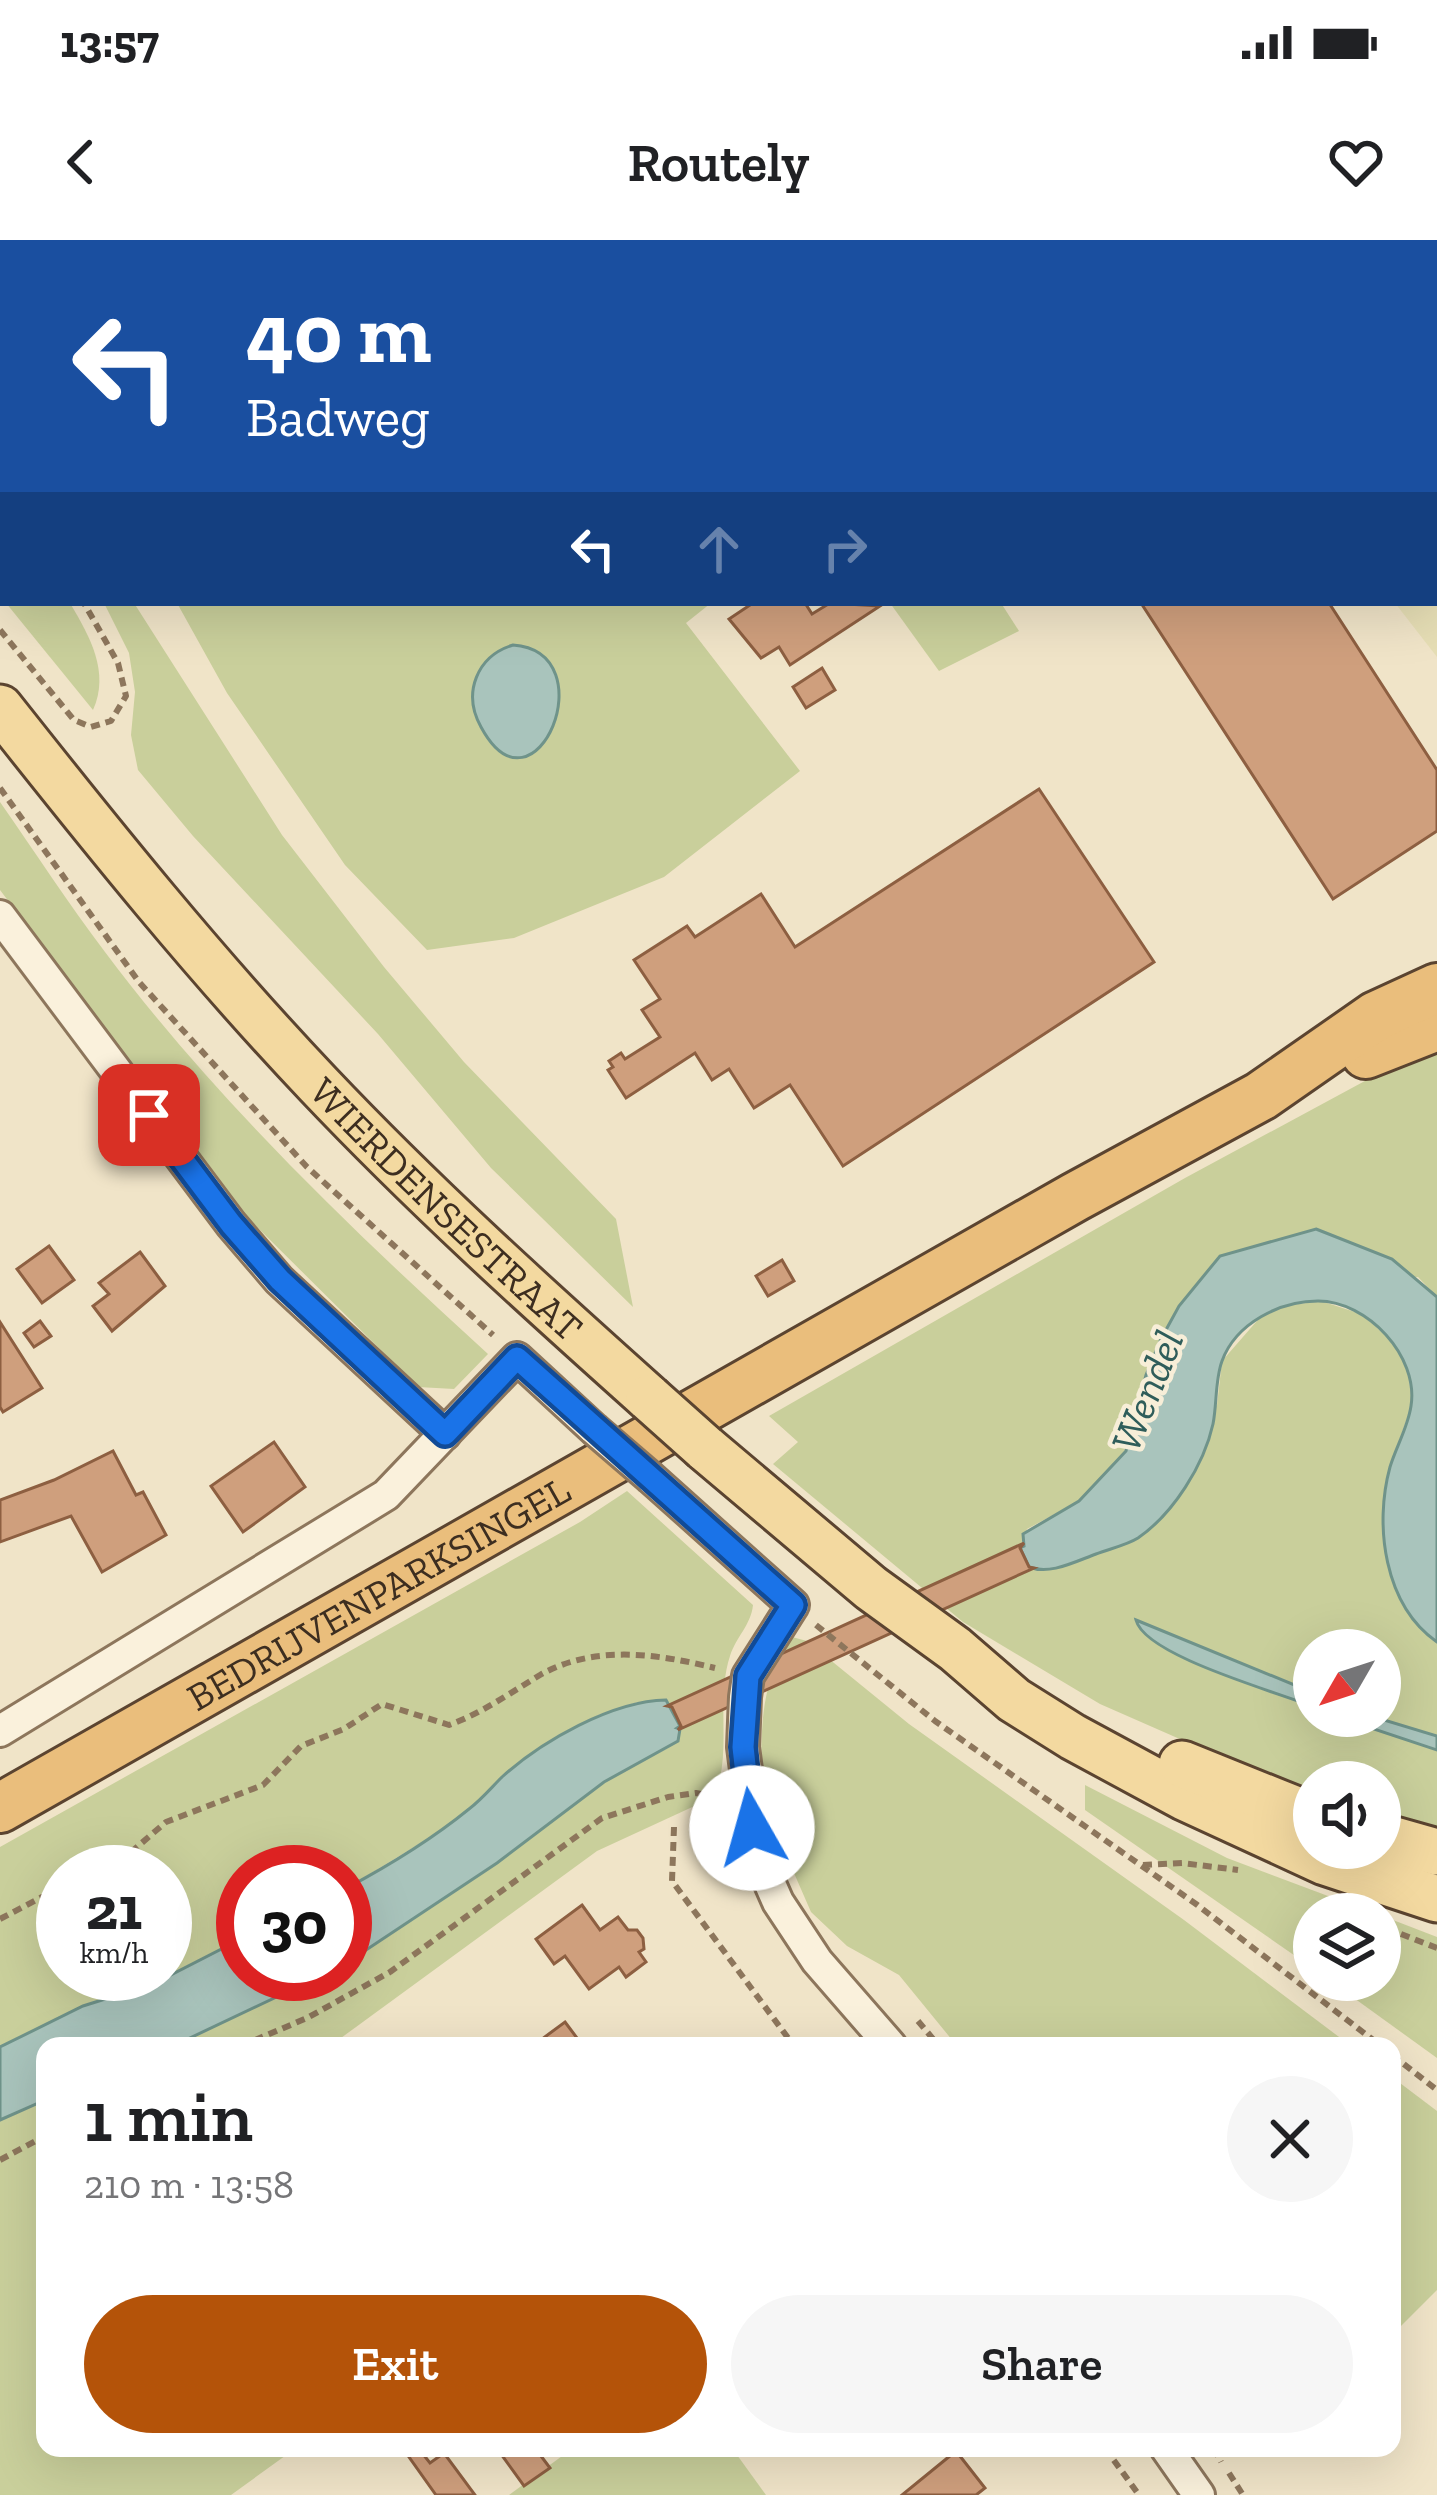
<!DOCTYPE html>
<html lang="en">
<head>
<meta charset="utf-8">
<style>
  :root { --surface:#fff; --page:#f6f6f6; --text:#202124; --muted:#757577; --accent:#b45309 }
  body { margin:0; font-family:"Zilla Slab",serif; background:var(--page); color:var(--text); height:100vh; display:flex; flex-direction:column; font-size:45px; white-space:nowrap }
  * { box-sizing:border-box; margin:0 }
  p { font-size:39px; color:var(--muted) }
  .icon { flex:none; width:66px; height:66px; fill:none; stroke:currentColor; stroke-width:2; stroke-linecap:round; stroke-linejoin:round }
  .map { position:relative; flex:1; overflow:hidden }
  .panel { position:absolute; left:36px; top:1797px; width:1365px; height:420px; display:flex; flex-direction:column; background:var(--surface); border-radius:24px; box-shadow:0 12px 48px #0002 }
  .panel>* { flex:none }
  .hud { position:absolute; left:0px; top:0px; width:1437px; height:366px; box-shadow:0 12px 48px #0002; background:#1a4fa0; color:#fff; overflow:hidden }
  .needle { width:78px; rotate:231deg }
  .buttons { position:absolute; left:1293px; top:1389px; display:grid; gap:24px }
  .buttons a { display:grid; place-items:center; width:108px; height:108px; border-radius:50%; background:var(--surface); box-shadow:0 12px 48px #0002; font-size:60px }
  .speed { position:absolute; left:36px; top:1605px; display:flex; gap:24px; font-size:60px; font-weight:700; text-align:center }
  .speed>* { display:grid; place-content:center; width:156px; height:156px; border-radius:50%; background:var(--surface); box-shadow:0 12px 48px #0002; line-height:1 }
  .speed small { font-size:30px; font-weight:400 }
  .speed .limit { border:18px solid #d22; background:#fff; color:#111 }
  .pin { position:absolute; display:grid; place-items:center; width:102px; height:102px; color:#fff; margin:-51px; border-radius:24px; box-shadow:0 6px 18px #0006 }
  .me { position:absolute; width:132px; margin:-66px; rotate:353deg; stroke-linejoin:round; filter:drop-shadow(0 0 9px #0008) }
  .turn { display:flex; align-items:center; gap:42px; height:252px; padding:0 48px; font-size:54px }
  .turn .icon { width:156px; height:156px; stroke-width:2.5 }
  .turn b { display:block; font-size:84px; line-height:102px }
  .lanes { display:flex; align-items:center; height:114px; padding:0 48px; background:#0003; justify-content:center; gap:60px; direction:ltr }
  .lanes .off { opacity:.35 }
  .round { display:grid; place-items:center; flex:none; width:126px; height:126px; border-radius:63px; background:var(--page) }
  .head { display:flex; align-items:center; justify-content:space-between; height:204px; padding:0 48px }
  h1 { font-size:72px; font-weight:600; line-height:90px }
  .cta { display:flex; gap:24px; margin-top:auto; padding:24px 48px }
  .cta a { flex:1; height:138px; border-radius:72px; background:var(--accent); color:#fff; font-size:48px; font-weight:600; line-height:138px; text-align:center }
  .cta a+a { background:var(--page); color:var(--text) }
  .status { display:flex; justify-content:space-between; align-items:center; height:84px; padding:0 60px; background:var(--surface); direction:ltr }
  .status svg { height:33px; fill:currentColor }
  header { display:flex; justify-content:space-between; align-items:center; height:156px; padding:0 48px; background:var(--surface); font-size:54px; font-weight:600 }
  .map>svg:first-child { display:block }
</style>
</head>
<body>
<div class="status"><b>13:57</b><svg viewBox="0 0 49 12"><path d="M0 12V9h3v3zM5 12V6h3v6zM10 12V3h3v9zM15 12V0h3v12zM26 1h20v11H26zM47 4h2v5h-2z"/></svg></div>
<header><svg class="icon" aria-label="back" viewBox="0 0 24 24"><path d="M15 5l-7 7 7 7"/></svg>Routely<svg class="icon" aria-label="heart" viewBox="0 0 24 24"><path d="M12 20l-8-8c-3-5 5-10 8-4 3-6 11-1 8 4z"/></svg></header>
<div class="map">
<svg width="1437" height="2255" viewBox="0 0 1437 2255">
  <rect width="100%" height="100%" fill="#f0e4c8"/>
  <path fill="#e6deb5" d="M1112 0H1437V417L1395 363H1434V3Z"/>
  <g fill="#c9cf9b" fill-rule="evenodd">
    <path d="M128 0H564L127 3Z"/>
    <path d="M6 363H70C90 397 110 432 93 470Z"/>
    <path d="M104 363H134L282 595 384 727 464 822 616 979 633 1067 491 928 378 794 193 596 138 530 131 495 135 452 129 413Z"/>
    <path d="M177 363H711L686 383 800 531 664 637 514 698 427 710 345 625 227 453Z"/>
    <path d="M890 363H1001L1019 391 939 431Z"/>
    <path d="M0 562C35 612 68 663 105 712 215 859 352 990 488 1114L454 1149 418 1147 247 977 0 650Z"/>
    <path d="M1437 802V1057L1418 1037 1179 1066 1146 1135 1126 1211 1079 1261 1027 1289 1020 1308 1029 1326 1217 1165 1222 1121 1263 1074 1276 1067 1321 1061 1361 1074 1393 1102 1408 1131 1412 1164 1389 1229 1423 1392 1437 1402V1597L1380 1579V1542H1314V1558L1100 1464 963 1382 773 1224 798 1202 769 1176 1185 938ZM1314 1410H1380V1476H1314Z"/>
    <path d="M627 1251 753 1365C751 1385 736 1397 730 1416 715 1462 733 1513 714 1557L597 1611 330 1806H173L325 1734H345V1724L604 1542 668 1508 678 1490 667 1466 638 1462 598 1475 506 1533 472 1567 429 1598 345 1649V1632H243V1698L153 1744 83 1766 0 1807V1607L580 1282ZM63 1632H165V1734H63Z"/>
    <path d="M792 1397 807 1401 909 1484 1184 1680 1351 1806H957L899 1735 847 1706 811 1672 780 1601 764 1585C761 1527 753 1444 792 1397Z"/>
    <path d="M1085 1545 1227 1618 1376 1674H1314V1729L1085 1570Z"/>
    <path d="M1380 1675 1437 1697V1818L1329 1740H1380Z"/>
    <path d="M1392 1837 1437 1871V2050L1392 2095Z"/>
    <path d="M45 1860V2208H296L231 2255H0V1880Z"/>
    <path d="M573 2208H732L766 2255H509Z"/>
  </g>
  <g fill="#a9c4bc" stroke="#6f938a" stroke-width="3">
    <path d="M513 405C608 412 535 587 481 487 462 453 477 416 513 405Z"/>
    <path d="M1316 989 1392 1019 1437 1057V1402C1384 1365 1374 1285 1390 1227 1396 1207 1408 1187 1411 1166 1419 1116 1367 1061 1318 1061 1280 1061 1236 1083 1222 1121 1215 1140 1217 1164 1213 1184 1204 1225 1173 1274 1138 1298 1127 1305 1109 1309 1096 1314 1072 1323 1049 1335 1029 1327L1020 1308 1024 1306 1023 1294 1079 1261 1126 1211 1146 1135 1161 1099 1179 1066 1220 1016Z"/>
    <path d="M1136 1380 1314 1453V1467C1278 1452 1145 1416 1136 1380Z"/>
    <path d="M666 1460 680 1486 677 1488 680 1489 678 1501 604 1542 497 1623 345 1724V1649C388 1626 431 1600 469 1569 481 1560 491 1548 502 1537 542 1501 612 1461 666 1460Z"/>
    <path d="M1335 1476H1371L1437 1496V1510Z"/>
    <path d="M243 1698V1734H325L173 1806H45V1860L0 1880V1807L83 1766 153 1744Z"/>
  </g>
  <g fill="#cf9f7d" stroke="#8d5f41" stroke-width="3">
    <path d="M753 363H805L812 374 830 363 880 366 790 425 779 407 761 418 729 379Z"/>
    <path d="M1141 363H1329L1437 530V591L1333 659Z"/>
    <path d="M822 428 835 450 806 468 793 447Z"/>
    <path d="M1039 549 1154 722 843 926 790 845 754 868 729 829 712 840 695 813 626 858 608 830 613 827 609 821 621 813 625 819 660 797 642 770 660 759 634 720 687 686 695 697 761 654 795 707Z"/>
    <path d="M49 1006 74 1040 42 1063 17 1029Z"/>
    <path d="M140 1012 165 1046 112 1091 93 1066 109 1054 99 1043Z"/>
    <path d="M782 1020 794 1041 768 1056 756 1036Z"/>
    <path d="M40 1081 51 1096 34 1107 24 1093Z"/>
    <path d="M0 1082 42 1148 3 1172 0 1167Z"/>
    <path d="M274 1202 305 1247 243 1292 211 1246Z"/>
    <path d="M113 1211 136 1255 143 1252 166 1295 102 1332 71 1276 0 1302V1260L54 1240Z"/>
    <path d="M1024 1303 1020 1308 1029 1327 1034 1328 678 1490 681 1486 672 1467 667 1466Z"/>
    <path d="M582 1665 600 1690 618 1677 628 1690H637L643 1698 644 1709 639 1712 646 1722 626 1737 619 1727 589 1749 565 1716 554 1724 536 1699Z"/>
    <path d="M565 1782 583 1806H541L538 1802Z"/>
    <path d="M509 2208H535L550 2228 524 2246 501 2214Z"/>
    <path d="M419 2209 430 2223 444 2213 475 2255H436L409 2217Z"/>
    <path d="M956 2211 985 2248 976 2255H902Z"/>
  </g>
  <g fill="none" stroke-linecap="round" stroke-linejoin="round">
    <defs>
      <g id="minor">
        <path d="M0 676 231 984 279 1040 445 1194"/>
        <path d="M651 1238 793 1365 748 1436 745 1457 743 1507 757 1614 778 1662 817 1721 891 1806"/>
        <path d="M0 1491 386 1255 517 1118 594 1189"/>
        <path d="M1166 2208 1199 2255"/>
      </g>
      <g id="primary">
        <path id="s1" d="M0 468C102 597 205 725 318 844 423 955 535 1056 649 1158"/>
        <path d="M705 1208 871 1348 955 1409 1014 1460 1073 1497 1184 1557 1325 1622 1437 1659"/>
        <path d="M1182 1524 1314 1577"/>
        <path d="M1380 1596 1437 1612"/>
      </g>
      <g id="trunk">
        <path d="M1366 814 1437 786"/>
        <path id="s2" d="M0 1568 1075 957 1261 856 1376 776 1437 748"/>
      </g>
    </defs>
    <use href="#minor" stroke="#8d765c" stroke-width="36"/>
    <use href="#primary" stroke="#5b4430" stroke-width="51"/>
    <use href="#trunk" stroke="#5b4430" stroke-width="54"/>
    <g stroke="#8d765c" stroke-width="6" stroke-dasharray="9 6" stroke-linecap="butt">
      <path d="M0 193 3 192"/>
      <path d="M0 214 3 219"/>
      <path d="M0 390 74 480 91 487 111 481 126 456 118 423 84 363"/>
      <path d="M0 548 139 742 307 927 493 1095"/>
      <path d="M816 1385 935 1481 1196 1664 1381 1806"/>
      <path d="M674 1587 672 1641 794 1806"/>
      <path d="M1143 1625 1182 1623 1238 1630"/>
      <path d="M108 1632 166 1582 263 1545 301 1506 344 1489 382 1464 449 1485C482 1473 510 1453 540 1435 595 1404 658 1414 715 1428"/>
      <path d="M0 1679 42 1657 63 1654"/>
      <path d="M1401 1694 1437 1708"/>
      <path d="M918 1781 939 1806"/>
      <path d="M241 1806 307 1778 390 1732 602 1578 668 1557 696 1553 718 1557"/>
      <path d="M1392 1815 1437 1850"/>
      <path d="M0 1920 45 1896"/>
      <path d="M1105 2208 1139 2255"/>
      <path d="M1214 2208 1221 2222"/>
      <path d="M1229 2233 1243 2255"/>
    </g>
    <use href="#minor" stroke="#faf1dc" stroke-width="30"/>
    <use href="#primary" stroke="#f3d9a0" stroke-width="45"/>
    <use href="#trunk" stroke="#eabe7c" stroke-width="48"/>
    <defs>
      <path id="minor-bridge" d="M594 1189 651 1238"/>
      <path id="primary-bridge" d="M649 1158 705 1208"/>
    </defs>
    <use href="#minor-bridge" stroke="#8d765c" stroke-width="36" stroke-linecap="butt"/>
    <use href="#primary-bridge" stroke="#5b4430" stroke-width="51" stroke-linecap="butt"/>
    <use href="#minor-bridge" stroke="#faf1dc" stroke-width="30"/>
    <use href="#primary-bridge" stroke="#f3d9a0" stroke-width="45"/>
  </g>
  <g fill="none" stroke-linecap="round" stroke-linejoin="round">
    <defs>
      <path id="route" d="M149 875 231 984 280 1040 445 1194 517 1118 793 1365 748 1436 743 1507 752 1588"/>
    </defs>
    <use href="#route" stroke="#114b97" stroke-width="30"/>
    <use href="#route" stroke="#1a73e8" stroke-width="21"/>
  </g>
  <g text-anchor="middle" dominant-baseline="central" stroke-width="9" stroke-linejoin="round" paint-order="stroke">
    <g font-size="39" fill="#3d2e20" stroke="#f7eed8">
      <text stroke="none"><textPath href="#s1" startOffset="672">WIERDENSESTRAAT</textPath></text>
      <text stroke="none"><textPath href="#s2" startOffset="435">BEDRIJVENPARKSINGEL</textPath></text>
    </g>
    <g font-size="42" font-style="italic" fill="#2f5d5a" stroke="#f7eed8">
      <text transform="translate(1147 1151) rotate(-68)">Wendel</text>
    </g>
  </g>
</svg>
<div class="buttons">
<a><svg class="needle" viewBox="-14 -14 28 28"><path d="M0-13l5 13h-10z" fill="#e53935"/><path d="M0 13l5-13h-10z" fill="#757577"/></svg></a>
<a><svg class="icon" aria-label="sound" viewBox="0 0 24 24"><path d="M4 9h4l5-4v14l-5-4H4zM17 9q2 3 0 6"/></svg></a>
<a><svg class="icon" aria-label="layers" viewBox="0 0 24 24"><path d="M12 4l9 5-9 5-9-5zM3 14l9 5 9-5"/></svg></a>
</div>
<div class="speed"><div>21<small>km/h</small></div><div class="limit">30</div></div>
<div class="pin" style="left:149px;top:875px;background:#d93025"><svg class="icon" aria-label="arrive" viewBox="0 0 24 24"><path d="M6 21V4h12l-3 4 3 4H6"/></svg></div>
<svg class="me" style="left:752px;top:1588px" viewBox="-20 -20 40 40"><circle r="19" fill="#fff"/><path d="M0-13L10 11 0 6-10 11z" fill="#1a73e8"/></svg>
<div class="hud">
<div class="turn"><svg class="icon" aria-label="left" viewBox="0 0 24 24"><path d="M17 20v-9H6M10 6l-5 5 5 5"/></svg><div><b>40 m</b>Badweg</div></div>
<div class="lanes"><svg class="icon" aria-label="left" viewBox="0 0 24 24"><path d="M17 20v-9H6M10 6l-5 5 5 5"/></svg><svg class="icon off" aria-label="ahead" viewBox="0 0 24 24"><path d="M12 20V5M6 11l6-6 6 6"/></svg><svg class="icon off" aria-label="right" viewBox="0 0 24 24"><path d="M7 20v-9h11M14 6l5 5-5 5"/></svg></div>
</div>
<section class="panel">
<div class="head"><div><h1>1 min</h1><p>210 m · 13:58</p></div><a class="round"><svg class="icon" aria-label="close" viewBox="0 0 24 24"><path d="M6 6l12 12M18 6L6 18"/></svg></a></div>
<div class="cta"><a>Exit</a><a>Share</a></div>
</section>
</div>
</body>
</html>
